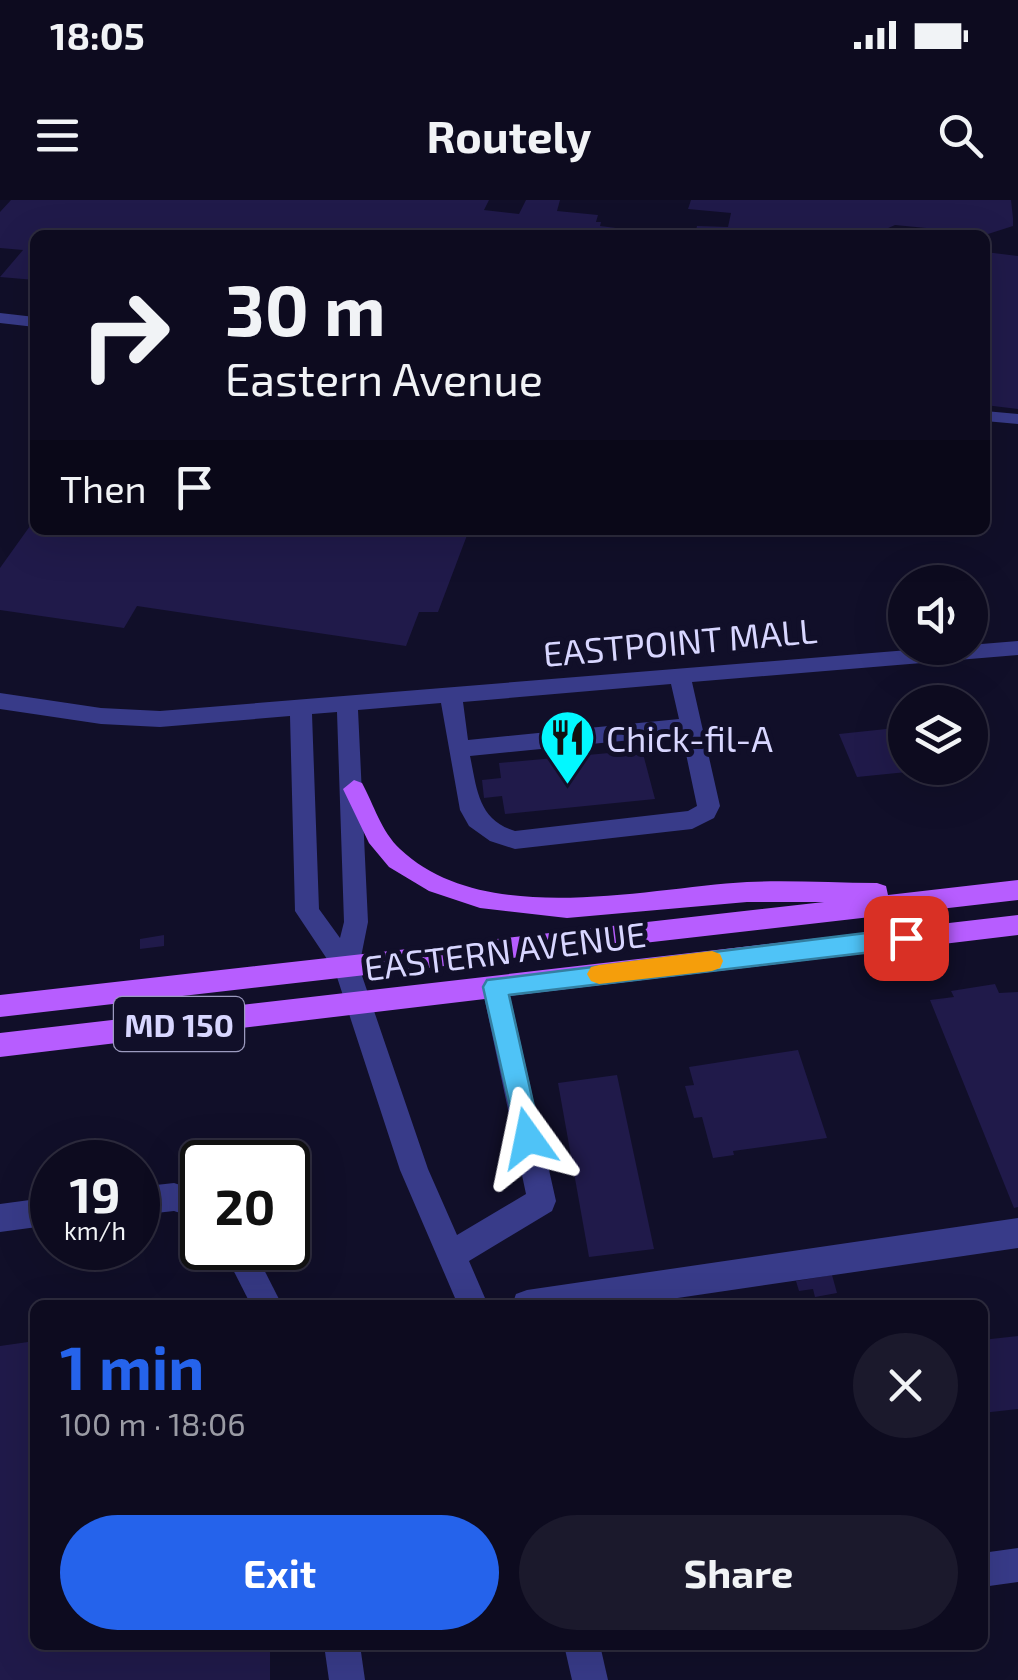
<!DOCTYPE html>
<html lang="en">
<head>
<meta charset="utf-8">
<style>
  :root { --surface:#0d0b1f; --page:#1b192c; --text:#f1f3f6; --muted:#9a9ba4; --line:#2d2b3d; --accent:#2563eb }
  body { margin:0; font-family:"Exo 2",sans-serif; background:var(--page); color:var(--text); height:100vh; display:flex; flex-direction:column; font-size:38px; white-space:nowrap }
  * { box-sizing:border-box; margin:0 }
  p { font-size:32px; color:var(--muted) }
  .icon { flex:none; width:55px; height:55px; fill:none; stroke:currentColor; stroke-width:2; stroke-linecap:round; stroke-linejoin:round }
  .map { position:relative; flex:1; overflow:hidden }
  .drawer { position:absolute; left:30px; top:1100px; width:958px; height:350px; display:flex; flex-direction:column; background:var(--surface); border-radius:15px; box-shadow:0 10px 40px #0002,0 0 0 2px var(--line) }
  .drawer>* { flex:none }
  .banner { position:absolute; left:30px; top:30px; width:960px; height:305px; border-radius:15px; box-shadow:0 10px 40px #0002,0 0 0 2px var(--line); background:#0d0b1f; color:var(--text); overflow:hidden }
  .fabs { position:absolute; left:888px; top:365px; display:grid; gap:20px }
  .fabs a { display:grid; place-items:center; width:100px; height:100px; border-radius:50%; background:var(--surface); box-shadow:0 10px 40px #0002,0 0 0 2px var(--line); font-size:50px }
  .speed { position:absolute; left:30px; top:940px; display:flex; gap:20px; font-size:50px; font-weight:700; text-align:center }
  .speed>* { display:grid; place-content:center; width:130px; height:130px; border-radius:50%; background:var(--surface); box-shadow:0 10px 40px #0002,0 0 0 2px var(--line); line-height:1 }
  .speed small { font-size:25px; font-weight:400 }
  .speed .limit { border:5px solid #111; border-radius:15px; background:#fff; color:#111 }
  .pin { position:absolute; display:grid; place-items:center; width:85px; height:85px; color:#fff; margin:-42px; border-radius:20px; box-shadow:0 5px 15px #0006 }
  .me { position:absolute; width:110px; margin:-55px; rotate:348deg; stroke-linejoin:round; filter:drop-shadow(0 0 8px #0008) }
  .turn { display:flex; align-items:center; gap:35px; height:210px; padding:0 30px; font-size:45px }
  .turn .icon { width:130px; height:130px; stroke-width:2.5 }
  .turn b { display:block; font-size:70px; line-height:85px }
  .then { display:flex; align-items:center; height:95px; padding:0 30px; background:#0003; gap:20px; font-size:38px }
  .round { display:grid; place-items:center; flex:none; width:105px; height:105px; border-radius:52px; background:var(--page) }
  .headline { display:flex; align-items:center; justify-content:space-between; height:170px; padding:0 30px }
  h1 { font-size:60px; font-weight:700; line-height:75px; color:var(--accent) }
  .cta { display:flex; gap:20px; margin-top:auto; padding:20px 30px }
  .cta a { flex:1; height:115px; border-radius:60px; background:var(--accent); color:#fff; font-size:40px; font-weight:700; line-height:115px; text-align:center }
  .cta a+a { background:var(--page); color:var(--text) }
  .status { display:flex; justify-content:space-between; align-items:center; height:70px; padding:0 50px; background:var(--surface); direction:ltr }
  .status svg { height:28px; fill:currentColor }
  header { display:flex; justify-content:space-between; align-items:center; height:130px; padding:0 30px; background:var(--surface); font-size:45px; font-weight:700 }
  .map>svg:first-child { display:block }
</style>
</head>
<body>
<div class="status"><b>18:05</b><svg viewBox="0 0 49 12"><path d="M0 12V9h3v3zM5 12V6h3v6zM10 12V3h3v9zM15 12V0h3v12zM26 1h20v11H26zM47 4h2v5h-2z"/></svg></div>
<header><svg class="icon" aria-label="menu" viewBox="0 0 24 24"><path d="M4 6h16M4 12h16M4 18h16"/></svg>Routely<svg class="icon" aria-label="search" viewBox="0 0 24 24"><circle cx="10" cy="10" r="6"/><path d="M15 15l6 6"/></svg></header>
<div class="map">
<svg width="1018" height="1480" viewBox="0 0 1018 1480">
  <rect width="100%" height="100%" fill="#110f29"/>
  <g fill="#201a4a">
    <path d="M11 0H489L484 10 519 14 526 0H560L557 11 598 15 596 22H601L600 26 672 35H35V80L0 77 23 50 0 48V12Z"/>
    <path d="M691 0H1011L1013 18V26L988 34 895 25 886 29V35H695L697 26 728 27 731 13 688 9Z"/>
    <path d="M985 52 1018 56V209L985 205Z"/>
    <path d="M35 319V330H469L438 412H419L406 446 137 406 124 428 0 410V368Z"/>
    <path d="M905 527V568L927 570 857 577 839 534Z"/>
    <path d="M642 550 655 599 505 614 502 596 484 598 482 580 501 578 499 563Z"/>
    <path d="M164 735V746L140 749V739Z"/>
    <path d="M995 784 999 793 1018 792V1007L1014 1008 930 800 954 797 951 791Z"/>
    <path d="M798 850 827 938 733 951 734 955 713 958 702 917 694 918 685 886 694 885 689 867Z"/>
    <path d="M617 875 654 1049 589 1057 558 883Z"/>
    <path d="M832 1075 837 1093 815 1097 813 1089 799 1091 796 1081Z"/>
    <path d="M1018 1136V1209L982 1213V1140Z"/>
    <path d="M35 1141V1445H270V1480H0V1146Z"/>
  </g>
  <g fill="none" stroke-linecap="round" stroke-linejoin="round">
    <g fill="#383b89" fill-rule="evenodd">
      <path d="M0 113 35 117V127L0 123Z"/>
      <path d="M985 211 1018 214V224L985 221Z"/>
      <path d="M1018 441V455L692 482 720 606 714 618 692 629 515 649 490 641 469 626 460 610 441 503 358 510 368 722 359 767 428 969 457 1035 526 994 482 787 486 779 495 776 504 779 508 787 556 1001 552 1011 469 1061 488 1105H458L400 970 335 771 295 711 290 516 160 527 101 524 0 509V493L101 508 160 511ZM671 484 679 519 468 540 463 502ZM337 512 344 722 340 738 319 709 312 514ZM682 535 697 606 688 611 515 631C478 620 477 589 470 556Z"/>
      <path d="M174 983 202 992V1020L174 1011 138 1015V987Z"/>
      <path d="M52 997V1025L0 1032V1004Z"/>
      <path d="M1018 1018V1048L630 1105H512L516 1094 527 1090Z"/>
      <path d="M222 1048H253L282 1105H251Z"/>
      <path d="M1018 1348V1382L982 1387V1353Z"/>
      <path d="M324 1445H360L365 1480H329Z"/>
      <path d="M564 1445H600L608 1480H572Z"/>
    </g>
    <g fill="#b75dff" fill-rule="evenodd">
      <path d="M354 580 362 583C374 605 381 631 400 649 485 729 644 688 747 682 790 680 834 683 877 683L886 686 888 695 1018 680V700L0 817V795L824 702H747L567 718 480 708 429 691 389 667 369 643 343 589Z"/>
      <path d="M1018 715V735L0 857V833Z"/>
    </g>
  </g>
  <path fill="#4fc3f7" stroke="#337fa1" stroke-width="2.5" d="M906 728 914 731 917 738 914 745 906 748 509 795 541 938 537 946 528 950 519 946 483 787 487 780Z"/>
  <path fill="#f59e0b" d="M712 751 720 754 723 761 720 768 712 771 599 784 591 781 587 774 591 767 599 765Z"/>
  <defs>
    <symbol id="restaurant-pin" viewBox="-11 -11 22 30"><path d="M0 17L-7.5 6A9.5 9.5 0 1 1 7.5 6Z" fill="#02f8ff" stroke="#110f29"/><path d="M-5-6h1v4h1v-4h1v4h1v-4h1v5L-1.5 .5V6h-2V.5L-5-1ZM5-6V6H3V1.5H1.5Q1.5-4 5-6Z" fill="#111"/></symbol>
  </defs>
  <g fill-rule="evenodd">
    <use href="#restaurant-pin" x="536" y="506" width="63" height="86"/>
  </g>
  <g text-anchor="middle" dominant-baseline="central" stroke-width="10" stroke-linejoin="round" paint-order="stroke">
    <rect fill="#110f29" stroke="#9c9abf" stroke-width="2.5" x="114" y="797" width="130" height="54" rx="8"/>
    <g font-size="32" font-weight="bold" fill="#d8d6ff">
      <text x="179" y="824">MD 150</text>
    </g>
    <g font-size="35" fill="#d8d6ff" stroke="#110f29">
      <text transform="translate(680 441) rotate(-5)">EASTPOINT MALL</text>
      <text transform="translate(505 750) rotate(-7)">EASTERN AVENUE</text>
    </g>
    <g font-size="35" fill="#d8d6ff" stroke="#110f29" text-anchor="start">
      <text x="606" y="538">Chick-fil-A</text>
    </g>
  </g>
</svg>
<div class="fabs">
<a><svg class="icon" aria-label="sound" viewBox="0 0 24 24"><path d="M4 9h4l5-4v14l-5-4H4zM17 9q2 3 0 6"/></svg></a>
<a><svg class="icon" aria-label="layers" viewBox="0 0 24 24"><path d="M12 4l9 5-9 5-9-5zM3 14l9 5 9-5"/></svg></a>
</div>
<div class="speed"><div>19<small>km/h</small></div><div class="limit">20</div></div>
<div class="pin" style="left:906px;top:738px;background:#d93025"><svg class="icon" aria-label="arrive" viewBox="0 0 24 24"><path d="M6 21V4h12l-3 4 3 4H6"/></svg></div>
<svg class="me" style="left:528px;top:938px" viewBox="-20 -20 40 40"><path d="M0-17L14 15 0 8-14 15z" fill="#4fc3f7" stroke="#fff" stroke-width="4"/></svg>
<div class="banner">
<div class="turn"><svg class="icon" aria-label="right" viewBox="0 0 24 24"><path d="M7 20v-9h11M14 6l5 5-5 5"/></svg><div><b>30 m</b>Eastern Avenue</div></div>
<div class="then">Then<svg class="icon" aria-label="arrive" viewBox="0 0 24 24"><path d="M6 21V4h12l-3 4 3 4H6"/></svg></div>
</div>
<section class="drawer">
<div class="headline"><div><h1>1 min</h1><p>100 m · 18:06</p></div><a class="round"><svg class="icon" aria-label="close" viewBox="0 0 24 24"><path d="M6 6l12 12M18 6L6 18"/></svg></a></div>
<div class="cta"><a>Exit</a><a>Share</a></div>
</section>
</div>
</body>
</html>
